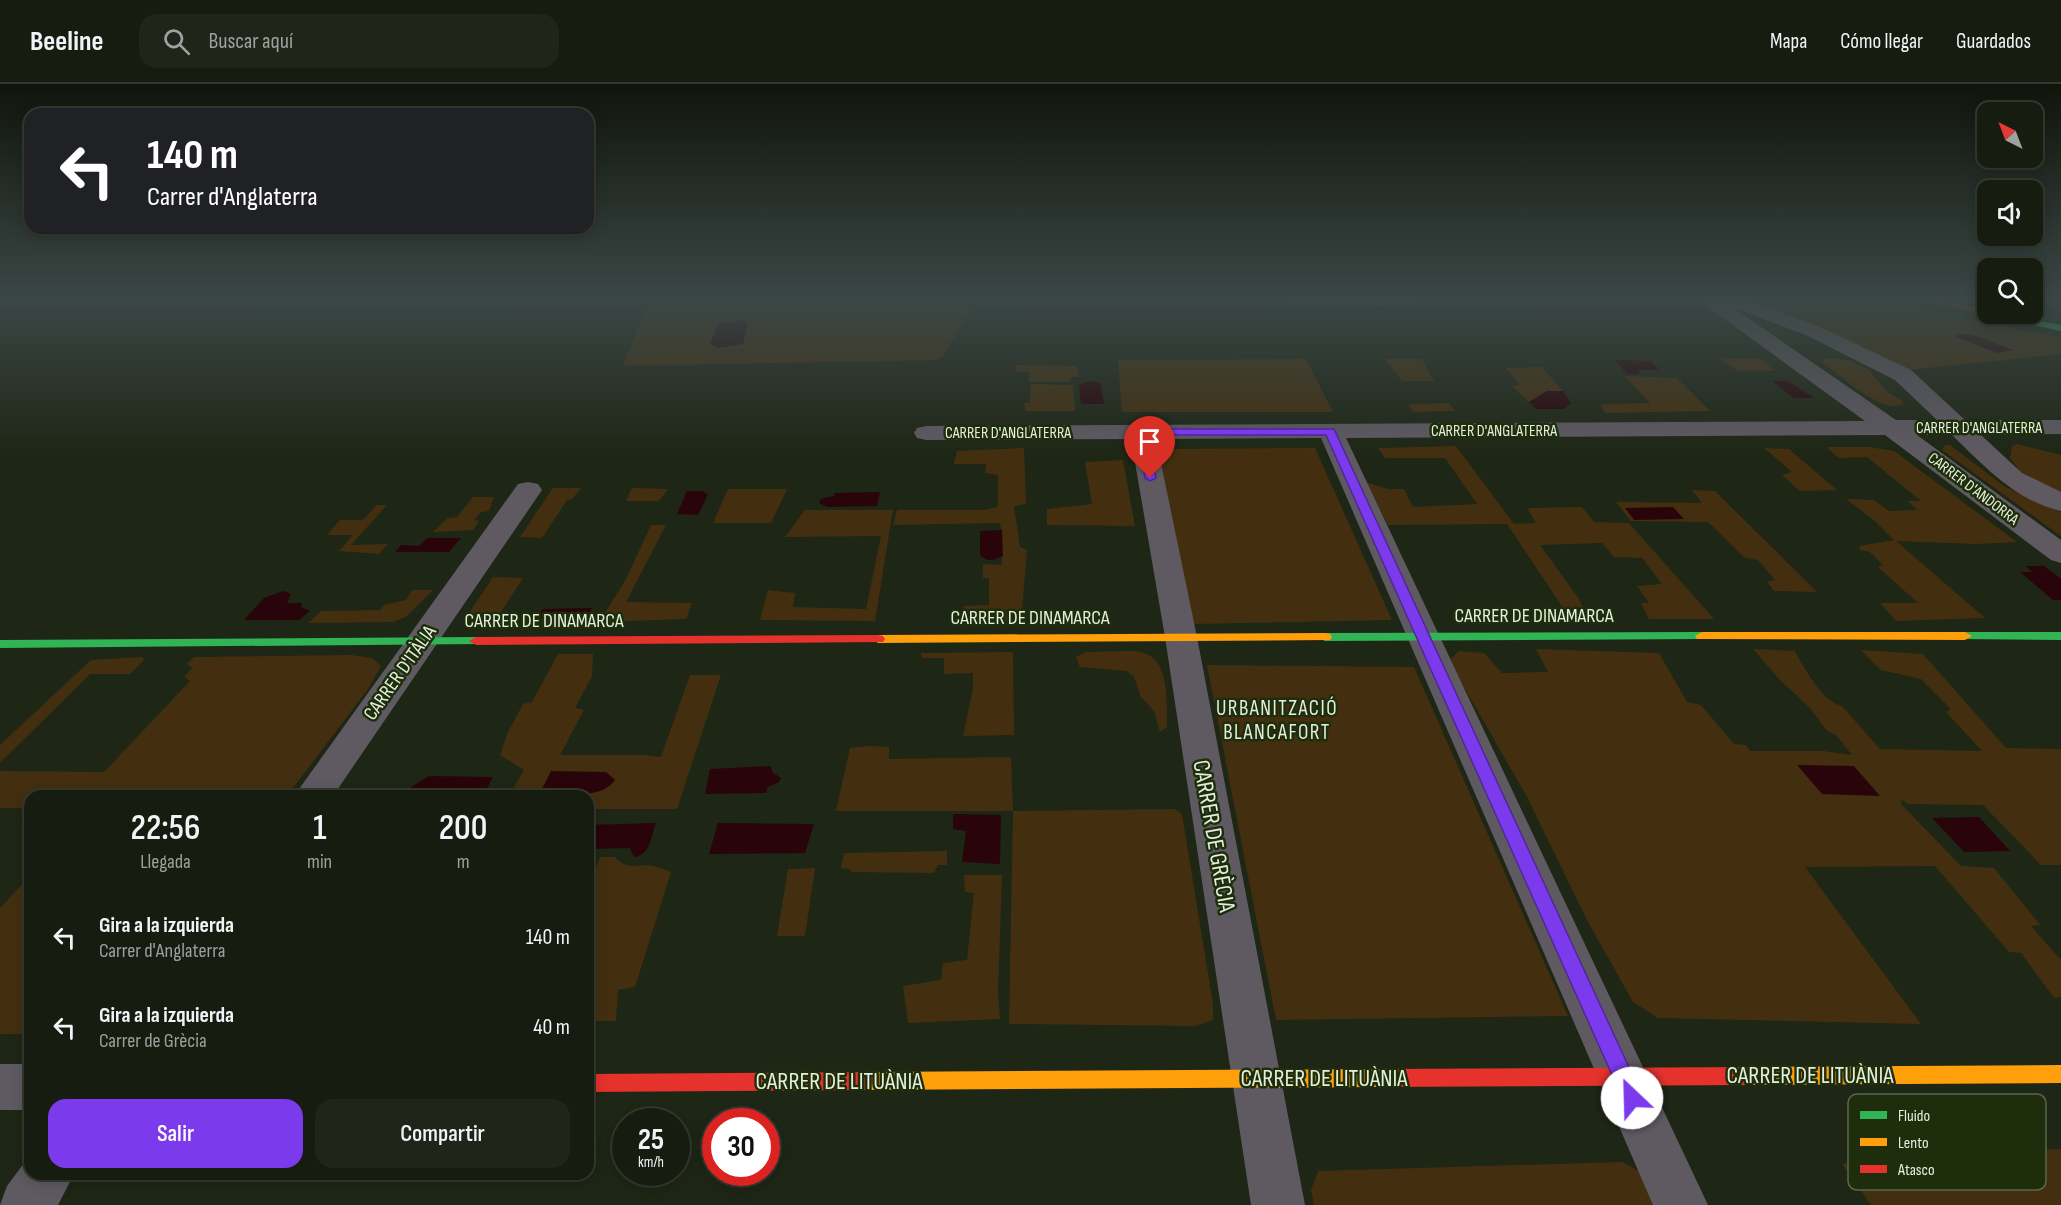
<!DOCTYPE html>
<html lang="es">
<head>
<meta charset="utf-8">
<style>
  :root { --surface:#161c10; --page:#1f2519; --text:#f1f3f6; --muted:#9ea19f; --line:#353a30; --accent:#7c3aed }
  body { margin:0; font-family:"Sofia Sans Condensed",sans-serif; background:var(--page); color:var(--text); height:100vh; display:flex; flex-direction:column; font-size:22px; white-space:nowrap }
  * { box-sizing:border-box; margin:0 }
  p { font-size:20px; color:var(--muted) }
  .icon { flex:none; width:33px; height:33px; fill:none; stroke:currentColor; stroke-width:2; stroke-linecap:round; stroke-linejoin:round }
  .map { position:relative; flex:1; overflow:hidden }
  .side { position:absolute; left:24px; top:706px; width:570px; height:390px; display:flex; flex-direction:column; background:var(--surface); border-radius:18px; box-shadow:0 3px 15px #0003,0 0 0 2px var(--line) }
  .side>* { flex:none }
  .banner { position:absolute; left:24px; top:24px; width:570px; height:126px; border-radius:18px; box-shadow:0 3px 15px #0003,0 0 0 2px var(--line); background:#202124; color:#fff; overflow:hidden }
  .needle { width:39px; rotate:318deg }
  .buttons { position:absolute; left:1977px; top:18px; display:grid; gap:12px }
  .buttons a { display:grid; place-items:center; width:66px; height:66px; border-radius:12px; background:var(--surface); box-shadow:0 3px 15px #0003,0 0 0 2px var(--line); font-size:30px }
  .speed { position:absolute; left:612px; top:1024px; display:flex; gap:12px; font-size:30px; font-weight:700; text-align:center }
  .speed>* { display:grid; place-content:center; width:78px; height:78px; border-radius:50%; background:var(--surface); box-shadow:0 3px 15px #0003,0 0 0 2px var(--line); line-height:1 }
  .speed small { font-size:15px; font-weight:400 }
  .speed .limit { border:9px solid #d22; background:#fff; color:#111 }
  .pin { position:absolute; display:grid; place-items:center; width:51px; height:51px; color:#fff; margin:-62px -26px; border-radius:50% 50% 50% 0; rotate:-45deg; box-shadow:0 0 6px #0007 }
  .pin .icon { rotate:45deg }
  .me { position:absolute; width:66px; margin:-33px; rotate:336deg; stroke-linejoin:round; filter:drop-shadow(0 0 4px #0008) }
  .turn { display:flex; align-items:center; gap:21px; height:126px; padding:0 24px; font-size:27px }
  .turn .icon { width:78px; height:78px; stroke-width:2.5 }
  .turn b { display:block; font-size:42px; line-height:51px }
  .eta { display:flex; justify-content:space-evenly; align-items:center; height:102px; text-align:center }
  .eta b { font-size:36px; font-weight:600; line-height:42px }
  .action { display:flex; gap:12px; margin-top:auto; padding:12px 24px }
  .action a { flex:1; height:69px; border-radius:18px; background:var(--accent); color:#fff; font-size:24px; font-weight:600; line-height:69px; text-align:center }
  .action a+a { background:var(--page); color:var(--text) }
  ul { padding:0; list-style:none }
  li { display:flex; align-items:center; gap:18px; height:90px; padding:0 24px }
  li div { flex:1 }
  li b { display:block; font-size:22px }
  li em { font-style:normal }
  header { display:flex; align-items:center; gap:36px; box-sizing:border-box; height:84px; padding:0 30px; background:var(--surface); border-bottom:2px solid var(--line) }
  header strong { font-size:28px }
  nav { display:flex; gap:33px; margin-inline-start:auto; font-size:21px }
  .search { width:420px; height:54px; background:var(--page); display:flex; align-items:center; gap:15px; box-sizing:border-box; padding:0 21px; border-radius:18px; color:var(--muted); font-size:22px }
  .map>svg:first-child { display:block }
</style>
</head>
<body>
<header>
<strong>Beeline</strong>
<div class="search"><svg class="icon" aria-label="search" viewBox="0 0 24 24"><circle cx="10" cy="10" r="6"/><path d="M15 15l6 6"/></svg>Buscar aquí</div>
<nav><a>Mapa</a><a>Cómo llegar</a><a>Guardados</a></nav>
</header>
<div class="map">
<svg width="2061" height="1121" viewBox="0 0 2061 1121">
  <rect width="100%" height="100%" fill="#1e2615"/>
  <g fill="#432f0f">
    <path d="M650 213H979L942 273 936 276 623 282Z"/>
    <path d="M1743 213H1864L2061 254V270L1909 286Z"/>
    <path d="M1720 274H1760L1776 287H1737Z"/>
    <path d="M1826 274 1848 276 1869 286 1887 308 1901 316 1903 320C1882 331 1846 295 1828 283L1822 278Z"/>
    <path d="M1306 275 1333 328H1122L1118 276Z"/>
    <path d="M1385 275H1422L1434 297H1402Z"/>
    <path d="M1016 281 1077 282 1079 293H1072L1070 298H1029V288H1016Z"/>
    <path d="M1542 283 1563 307H1547L1529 318 1512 302 1520 301 1506 284Z"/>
    <path d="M1624 292 1677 294 1710 327 1605 329 1600 320 1650 319Z"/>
    <path d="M1031 300 1073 301 1075 327H1026L1024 319H1030Z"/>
    <path d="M1449 319 1455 327 1413 328 1408 320Z"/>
    <path d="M2017 360 2061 371V411L2022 390 2010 374 2012 362Z"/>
    <path d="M1945 361H1950L2004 402 2061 428V452L1942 366Z"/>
    <path d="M1456 362 1514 440 1536 439 1527 424 1582 423 1594 438 1629 439 1714 535H1649L1641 519H1649L1637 502 1662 500 1642 474 1614 473 1602 459 1540 461 1579 515 1588 532 1569 533 1507 440 1388 441 1365 398 1388 405H1404L1413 423 1477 420 1445 374H1385L1378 364Z"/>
    <path d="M1826 363H1869L1894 367 2017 458 1976 460 1896 457 1985 534 1896 537 1880 519H1918L1878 483 1883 481 1870 468 1860 466 1859 462 1894 456 1876 438 1846 415 1874 416 1889 427 1917 426 1908 417H1921L1867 373 1839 374Z"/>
    <path d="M1024 364 1026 420 1014 422 1020 463 1027 466 1021 538 969 535 963 522 989 521V494H983V480L1002 481V446L999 439 893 441 897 426H983L998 423V391L985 389 986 380H954L957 367Z"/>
    <path d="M1315 364 1392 536 1192 540 1157 365Z"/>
    <path d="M1764 364 1789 365 1837 406 1800 407 1782 391 1792 388Z"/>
    <path d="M1123 376 1135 442 1047 441V425L1092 420 1085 378Z"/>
    <path d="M553 404H581L572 415 567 416 542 454 520 453Z"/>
    <path d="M632 404 668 405 659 417H626Z"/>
    <path d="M728 405H787L771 439H713Z"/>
    <path d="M1692 406 1715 407 1817 508 1774 507 1767 498 1775 496 1758 476 1745 474 1708 438 1631 437 1616 418 1702 419Z"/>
    <path d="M473 413H494L489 427 481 428 474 436 479 437 473 446 433 448 448 434 457 433Z"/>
    <path d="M377 421H387L351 461 388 460 379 470 339 467 353 451H327L340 436H363Z"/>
    <path d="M805 426H893L875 537 760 536 768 506 795 509 793 523 866 525 881 452 785 453Z"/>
    <path d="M651 441H666L626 518 692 519 686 535 599 538 625 497Z"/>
    <path d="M493 493 523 494 494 539 475 537 469 529Z"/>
    <path d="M412 506H433L406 533 393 538 308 539 321 527 380 526 384 521 406 516Z"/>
    <path d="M1536 565 1659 569 1687 618 1701 621 1734 660 1746 661 1750 667H1823L1852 671 1836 651 1826 646 1811 625 1780 596 1753 565 1795 567C1804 584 1822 617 1842 622L1880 665 1982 667 1946 628 1951 625 1921 595 1881 586 1861 566 1923 570 2006 664 2061 665V781H2041L1983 721 1908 720 1902 716 1901 720 1961 782 1994 784 2040 841 2031 842 2061 876V913L2054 914 2021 869 2009 868 1935 782 1805 783 1921 940 1658 934 1633 918 1588 838 1526 711 1449 577 1459 567 1484 569 1502 589 1548 588Z"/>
    <path d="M1125 567C1131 567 1139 567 1144 569 1171 578 1166 620 1167 643L1160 648 1154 627 1141 613 1134 593 1127 587 1080 583 1076 573 1086 568Z"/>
    <path d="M1013 568 1014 651 963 652 973 604V589L944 590V574H922L921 569Z"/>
    <path d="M558 570H593L592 592 575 624 584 626 560 671H645L661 673 690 591H721L677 725H588V712H509L524 686 500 671 508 648 523 620 532 618Z"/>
    <path d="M351 571 372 574 381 582 368 605 287 712H30V724H0V687L104 688 190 597 184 593 192 584 187 580 194 573Z"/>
    <path d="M142 573 144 576 130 590H90L0 679V661L91 576Z"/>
    <path d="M1207 581 1414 583 1568 932 1276 936Z"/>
    <path d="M870 662 889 663V675L1011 673 1013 727 1175 725 1182 730 1213 920V936L1196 942 1009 940 1013 727H836L850 664Z"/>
    <path d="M947 767V781H938L934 789 851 788 850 785 841 784 844 769Z"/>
    <path d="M600 773H615C625 786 637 780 652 782 658 783 665 786 671 788L635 903 618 906 616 937H588V792L594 788Z"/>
    <path d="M815 784 805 852H777L788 785Z"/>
    <path d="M964 791H1002L998 908 1000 935 908 939 903 902 941 896 943 879 967 876 974 809 965 808Z"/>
    <path d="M30 792V950H0V824Z"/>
    <path d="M2061 1065V1121H1871L1842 1080 1907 1067Z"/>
    <path d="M1622 1078 1644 1090 1658 1121H1314L1311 1106 1318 1087Z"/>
  </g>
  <g fill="#29040b">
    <path d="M741 236 748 240 743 260 718 264 710 260 718 240Z"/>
    <path d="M1959 250H1971L2013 266 1997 269 1956 253Z"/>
    <path d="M1614 276 1651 277 1659 286H1638L1640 290H1627Z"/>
    <path d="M1089 297 1100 299 1104 320H1081L1079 301Z"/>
    <path d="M1772 297H1788L1814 314H1794Z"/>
    <path d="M1547 307H1563L1571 319 1564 325H1536L1529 318Z"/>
    <path d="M687 407H705L704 409 708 410 698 431 677 430Z"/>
    <path d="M880 408 877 422 827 423 819 419 821 415 834 412 835 409Z"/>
    <path d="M1673 423 1684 435 1634 436 1625 424Z"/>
    <path d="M1002 446 1003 472C993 476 988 479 980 471V447Z"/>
    <path d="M427 454H461L449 468H395L401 461 419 462Z"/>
    <path d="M2026 482H2044L2061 495V516H2053L2020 488H2032Z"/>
    <path d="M283 507 291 510 287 519H302L301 523 310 527 299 536H244L264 514Z"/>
    <path d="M592 524 586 534H527L531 529H539L543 525Z"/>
    <path d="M1797 681 1854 682 1880 712 1822 710Z"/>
    <path d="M771 682 772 688 781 694 779 698 768 703 766 709 705 710 710 685Z"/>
    <path d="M551 687 606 688 615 696C601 717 563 708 541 707Z"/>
    <path d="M429 692 493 693 483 712H413L411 703Z"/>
    <path d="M953 730 1001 731 1000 780 962 778 966 747 953 745Z"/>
    <path d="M1979 733 2010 767 1964 768 1932 734Z"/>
    <path d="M656 739C651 752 650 772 634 773L630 764 588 765V741Z"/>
    <path d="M718 739 814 740 805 769 709 770Z"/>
  </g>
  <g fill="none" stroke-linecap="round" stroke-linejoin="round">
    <g fill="#5f5a62" fill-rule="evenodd">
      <path d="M1271 213H1434L1431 217 1424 219 1381 222 1281 219 1274 217Z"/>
      <path d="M1694 213H1741L1820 243 1911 286 1965 336H2061V350L1981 351 2022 389 2061 408V427C2015 416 1985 383 1952 351H1917L2061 456V479L2051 476 1885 351 1346 354 1708 1121H1653L1321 354 1156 355 1197 553 1305 1121H1251L1165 553 1131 355 926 356 917 354 914 349 917 344 926 342 1865 337ZM1732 223 1806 251 1895 296 1937 336H1896Z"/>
      <path d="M528 398 538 400 542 406 333 712H294L518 400Z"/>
      <rect x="0" y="980" width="30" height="46"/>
      <path d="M30 1071V1090H74L58 1121H0L7 1102Z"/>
    </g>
    <g fill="#30b455" fill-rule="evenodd">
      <path d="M1988 229 2001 230 2061 241V247L1991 232Z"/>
      <path d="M1702 548 1709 552 1707 555 1325 557 1318 553 1325 549Z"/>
      <path d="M1965 548H2061V556L1960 555 1958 552Z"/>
      <path d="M476 553 481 554 483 557 481 560 0 564V556Z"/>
    </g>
    <g fill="#ff9f0a" fill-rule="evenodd">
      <path d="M1702 548H1965L1972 552 1965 556 1697 555 1695 552Z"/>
      <path d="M1325 549 1330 550 1332 553 1330 556 878 559 871 555 878 551Z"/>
      <path d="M2061 981V999L1751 1001 1744 998 1741 992 1744 986 1751 983Z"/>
      <path d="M1379 985 1386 988 1389 994 1386 1000 1379 1003 863 1006 856 1004 853 997 856 990 863 988Z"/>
    </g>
    <g fill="#e5322d" fill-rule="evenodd">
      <path d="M1910 213H1925L1988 226V230H1992L1988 231Z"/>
      <path d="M878 551 883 552 885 555 883 558 476 561 469 557 476 553Z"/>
      <path d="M1751 983 1758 986 1761 992 1758 998 1751 1001 1379 1003 1372 1000 1369 994 1372 988 1379 985Z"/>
      <path d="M863 988 870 990 873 997 870 1004 863 1006 588 1008V990Z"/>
    </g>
  </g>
  <linearGradient id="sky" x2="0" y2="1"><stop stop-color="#10150c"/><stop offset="0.58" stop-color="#3b4746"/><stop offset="1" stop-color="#3b4746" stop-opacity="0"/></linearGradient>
  <rect width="2061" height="370" fill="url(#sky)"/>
  <path fill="#7c3aed" stroke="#51269a" stroke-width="1.5" d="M1142 345H1334L1640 1007 1643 1014 1640 1020 1632 1023 1625 1020 1326 351H1148L1156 394 1150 397 1145 394 1137 348Z"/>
  <g text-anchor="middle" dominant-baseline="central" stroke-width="5" stroke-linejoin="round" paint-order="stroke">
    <g font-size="16" fill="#e5f0dc" stroke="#1e2e0d">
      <text x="1979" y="344">CARRER D'ANGLATERRA</text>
      <text x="1494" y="347">CARRER D'ANGLATERRA</text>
      <text x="1008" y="349">CARRER D'ANGLATERRA</text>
      <text transform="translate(1973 405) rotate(37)">CARRER D'ANDORRA</text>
    </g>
    <g font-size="20" fill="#e5f0dc" stroke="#1e2e0d">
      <text x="1534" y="532">CARRER DE DINAMARCA</text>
      <text x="1030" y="534">CARRER DE DINAMARCA</text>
      <text x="544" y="537">CARRER DE DINAMARCA</text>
      <text transform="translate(400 589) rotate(-55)">CARRER D'ITÀLIA</text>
    </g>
    <g font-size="21" letter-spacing="1.5" fill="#e5f0dc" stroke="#1e2e0d">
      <text x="1277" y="624">URBANITZACIÓ<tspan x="1277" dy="24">BLANCAFORT</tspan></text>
    </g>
    <g font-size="24" fill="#e5f0dc" stroke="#1e2e0d">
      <text transform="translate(1214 752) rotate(80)">CARRER DE GRÈCIA</text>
      <text x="1810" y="991">CARRER DE LITUÀNIA</text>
      <text x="1324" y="994">CARRER DE LITUÀNIA</text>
      <text x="839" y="997">CARRER DE LITUÀNIA</text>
    </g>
  </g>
  <rect x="1848" y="1010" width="198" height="96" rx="9" fill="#1e2e0d" stroke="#5a684b" stroke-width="1.5"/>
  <rect x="1860" y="1027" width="27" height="8" fill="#30b455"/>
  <rect x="1860" y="1054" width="27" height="8" fill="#ff9f0a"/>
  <rect x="1860" y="1081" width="27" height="8" fill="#e5322d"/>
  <g font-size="16" fill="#e5f0dc">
    <text x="1898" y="1037">Fluido</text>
    <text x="1898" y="1064">Lento</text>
    <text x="1898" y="1091">Atasco</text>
  </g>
</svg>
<div class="buttons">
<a><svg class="needle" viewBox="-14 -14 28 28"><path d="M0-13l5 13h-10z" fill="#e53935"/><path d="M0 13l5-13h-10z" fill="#9ea19f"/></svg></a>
<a><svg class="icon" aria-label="sound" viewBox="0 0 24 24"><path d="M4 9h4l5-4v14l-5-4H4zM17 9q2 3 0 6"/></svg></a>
<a><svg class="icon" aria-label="search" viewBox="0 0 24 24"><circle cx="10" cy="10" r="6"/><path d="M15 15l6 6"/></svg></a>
</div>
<div class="speed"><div>25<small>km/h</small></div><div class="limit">30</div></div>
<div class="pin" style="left:1150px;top:394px;background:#d93025"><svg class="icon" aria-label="arrive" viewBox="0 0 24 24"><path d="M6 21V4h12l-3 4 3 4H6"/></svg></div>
<svg class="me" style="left:1632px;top:1014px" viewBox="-20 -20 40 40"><circle r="19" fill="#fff"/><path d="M0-13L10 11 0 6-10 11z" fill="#7c3aed"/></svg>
<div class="banner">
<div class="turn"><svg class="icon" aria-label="left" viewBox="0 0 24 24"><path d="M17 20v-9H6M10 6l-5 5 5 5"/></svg><div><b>140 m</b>Carrer d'Anglaterra</div></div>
</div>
<section class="side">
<div class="eta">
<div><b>22:56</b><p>Llegada</p></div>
<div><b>1</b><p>min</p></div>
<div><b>200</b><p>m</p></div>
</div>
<ul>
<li><svg class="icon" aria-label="left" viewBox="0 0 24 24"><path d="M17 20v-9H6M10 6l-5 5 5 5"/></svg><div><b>Gira a la izquierda</b><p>Carrer d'Anglaterra</p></div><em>140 m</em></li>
<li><svg class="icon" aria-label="left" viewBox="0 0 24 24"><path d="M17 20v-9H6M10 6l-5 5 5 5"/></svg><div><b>Gira a la izquierda</b><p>Carrer de Grècia</p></div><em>40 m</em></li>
</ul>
<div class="action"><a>Salir</a><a>Compartir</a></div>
</section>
</div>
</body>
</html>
